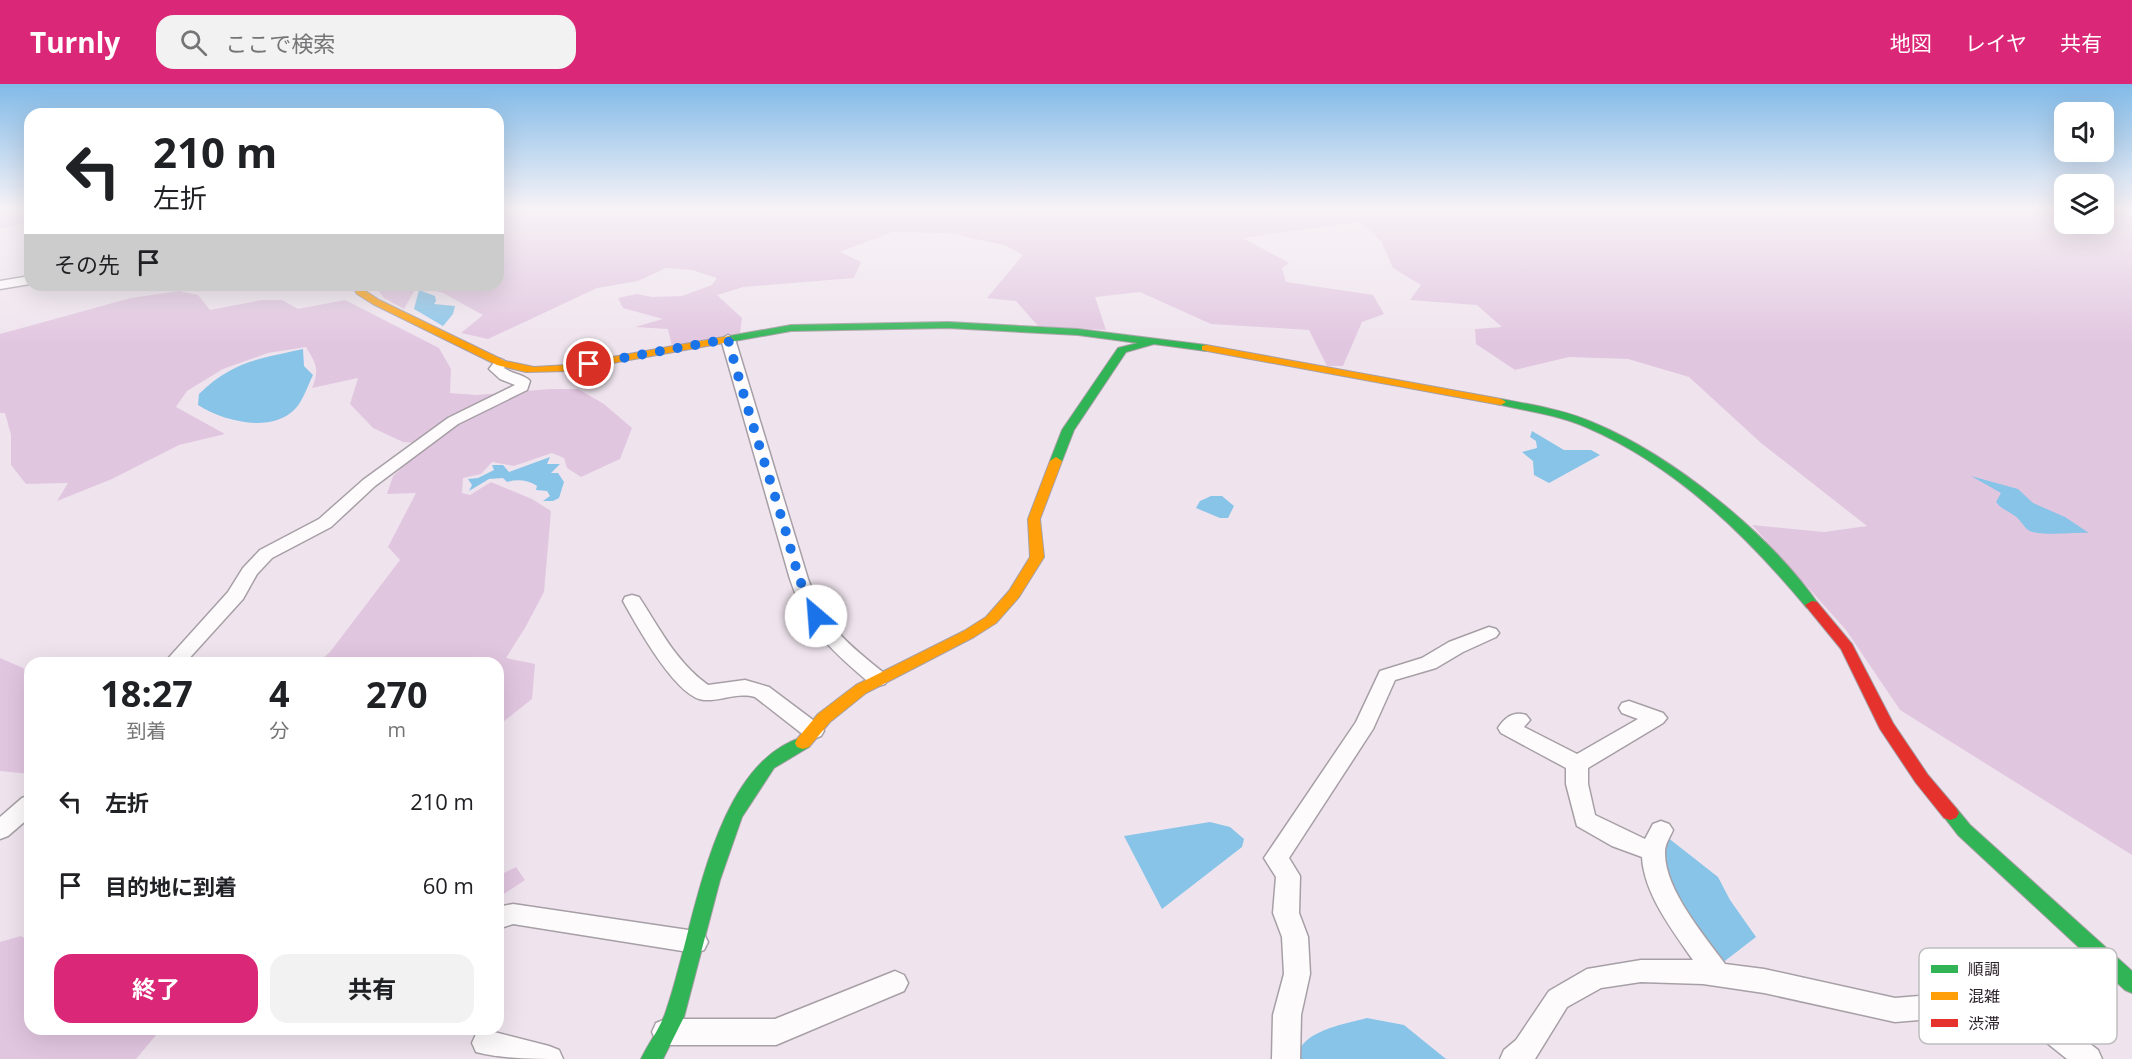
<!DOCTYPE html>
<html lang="ja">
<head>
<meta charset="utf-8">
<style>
  :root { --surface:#fff; --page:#f2f2f2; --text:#202124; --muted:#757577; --accent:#db2777 }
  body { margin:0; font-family:"Open Sans","Noto Sans JP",sans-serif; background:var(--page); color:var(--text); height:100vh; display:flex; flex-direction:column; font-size:22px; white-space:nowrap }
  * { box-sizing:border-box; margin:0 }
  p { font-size:20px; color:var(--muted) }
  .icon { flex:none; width:33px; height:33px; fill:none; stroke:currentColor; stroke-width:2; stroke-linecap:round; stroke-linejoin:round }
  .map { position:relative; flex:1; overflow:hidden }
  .drawer { position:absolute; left:24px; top:573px; width:480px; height:378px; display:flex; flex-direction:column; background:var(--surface); border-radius:18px; box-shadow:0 6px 24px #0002 }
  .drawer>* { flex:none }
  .top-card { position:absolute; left:24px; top:24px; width:480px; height:183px; border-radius:18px; box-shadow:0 6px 24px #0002; background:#fff; color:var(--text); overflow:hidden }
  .controls { position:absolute; left:2054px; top:18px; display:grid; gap:12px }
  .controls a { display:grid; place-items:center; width:60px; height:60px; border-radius:12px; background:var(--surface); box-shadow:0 6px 24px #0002; font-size:30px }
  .pin { position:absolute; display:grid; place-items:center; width:51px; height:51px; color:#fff; margin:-26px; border:3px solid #fff; border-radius:50%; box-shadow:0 2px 6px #0007 }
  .me { position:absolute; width:66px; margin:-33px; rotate:333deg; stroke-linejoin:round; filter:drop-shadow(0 0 4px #0008) }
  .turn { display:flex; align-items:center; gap:21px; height:126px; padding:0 30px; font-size:27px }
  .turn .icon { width:78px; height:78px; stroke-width:2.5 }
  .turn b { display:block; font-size:42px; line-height:51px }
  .then { display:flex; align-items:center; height:57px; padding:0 30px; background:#0003; gap:12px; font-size:22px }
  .eta { display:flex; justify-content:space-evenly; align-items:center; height:102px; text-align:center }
  .eta b { font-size:36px; font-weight:700; line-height:42px }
  .button { display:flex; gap:12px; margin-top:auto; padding:12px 30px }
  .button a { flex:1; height:69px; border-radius:18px; background:var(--accent); color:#fff; font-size:24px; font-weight:700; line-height:69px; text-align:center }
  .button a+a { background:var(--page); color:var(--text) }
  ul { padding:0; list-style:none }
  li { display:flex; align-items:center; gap:18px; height:84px; padding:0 30px }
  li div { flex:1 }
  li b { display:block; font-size:22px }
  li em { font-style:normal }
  header { display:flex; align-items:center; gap:36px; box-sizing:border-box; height:84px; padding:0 30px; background:var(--accent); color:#fff }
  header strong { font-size:28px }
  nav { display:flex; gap:33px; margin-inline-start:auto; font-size:21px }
  .search { width:420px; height:54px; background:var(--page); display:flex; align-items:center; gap:15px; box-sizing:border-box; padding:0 21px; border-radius:18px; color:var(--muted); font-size:22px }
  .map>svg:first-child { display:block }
</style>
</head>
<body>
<header>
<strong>Turnly</strong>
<div class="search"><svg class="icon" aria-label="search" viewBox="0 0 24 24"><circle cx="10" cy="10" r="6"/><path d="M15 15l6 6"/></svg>ここで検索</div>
<nav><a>地図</a><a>レイヤ</a><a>共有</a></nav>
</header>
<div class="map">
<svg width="2132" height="975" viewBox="0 0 2132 975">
  <rect width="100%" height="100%" fill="#efe4ee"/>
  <g fill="#e1c6e0">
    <path d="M0 124 27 127 30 138 0 145Z"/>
    <path d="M498 124H2064V140H2103V124H2113L2132 132V771L1900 626 1846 546 1752 441 1824 448 1867 442 1761 359 1689 293 1628 275 1569 273 1515 286 1476 260 1475 245 1502 243 1477 221 1410 216 1421 201 1393 184 1381 157 1360 138 1243 154 1289 179 1282 184 1286 198 1373 211 1384 230 1362 238 1343 282H1327L1309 246 1211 240 1140 208 1095 213 1106 246 1038 242 1016 217 987 214 1023 171 1004 161 948 149 892 148 840 168 861 178 854 194 743 203 717 211 742 234 740 249 672 262 668 245 635 243 663 235 623 224 618 214 637 210 652 213 682 212 712 201 717 194 692 186 666 184 638 197 597 204 488 255 461 249 483 231 443 209 417 202 404 225 384 214 374 201H498Z"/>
    <path d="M179 207 198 211 210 226 262 216H282L298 225 345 216 439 264 451 285 450 309 476 311 550 305H578L604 320 632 344 620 375 581 393 567 384 564 374 552 369 514 382 492 378 481 390 463 394 462 409 470 411 491 398 532 415 551 427 544 508 525 544 506 574 535 580 532 615 498 642V579H317L330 568 400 476 388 463 416 409 387 410 393 392 428 360 403 358 373 344 350 320 358 294 312 304C320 285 316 280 306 263L268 269 223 285 187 307 176 323 225 350 179 361 112 395 57 417 68 399 26 400 11 381V351L5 329H0V250L131 214Z"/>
    <path d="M0 574 23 584 30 595V690L0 687Z"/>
    <path d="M516 783 525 796 498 814V792Z"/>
    <path d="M21 852 30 857V945H161L136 975H0V858Z"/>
  </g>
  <g fill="#87c4e8">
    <path d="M419 206 435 212 436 217 434 220 455 222 453 230 443 242 414 225Z"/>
    <path d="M303 265 304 282 313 291C308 301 303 317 295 325 271 350 223 337 198 321L199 310C233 277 259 275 303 265Z"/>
    <path d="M1532 347 1564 366H1591L1600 371 1549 399 1534 391 1533 377 1522 368 1537 364 1536 357 1530 353Z"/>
    <path d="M550 373 547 380H560L551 389H558L564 398 559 414 553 417H543L550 412 547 407 536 406 537 402C529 396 517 395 507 398L503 394 489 395 469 407 472 401 468 395 478 394 494 386 492 381H503L509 388Z"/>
    <path d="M1971 392 2018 405 2033 419 2065 433 2089 449C2075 448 2038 453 2028 446 2023 442 2020 435 2015 432 2007 426 2002 426 1996 418L2001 409Z"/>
    <path d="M1211 412H1222L1234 422 1228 434H1220L1196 424 1200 417Z"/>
    <path d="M1210 738 1230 743 1244 755 1242 763 1162 825 1124 752Z"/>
    <path d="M1667 753 1718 793 1730 816 1756 853 1717 883 1680 833 1659 772Z"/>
    <path d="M1367 934 1404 941 1446 975H1298C1297 947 1346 940 1367 934Z"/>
  </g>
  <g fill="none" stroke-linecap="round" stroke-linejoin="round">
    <defs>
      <g id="street">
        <path d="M30 192V200L0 205V197Z"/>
        <path d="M728 251 735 255 808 495C825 543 847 559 885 590L888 595 885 600 878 602 871 600C832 567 806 544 790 495L721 255Z"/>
        <path d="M501 275 508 279 504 284C512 290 524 290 530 297L527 306 458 340 375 402 331 443 272 474 257 490 243 515 185 579H164L228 508 243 484 260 466 319 435 363 396 448 334 515 301 500 295 489 285 496 276Z"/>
        <path d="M632 511 639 513C660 545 676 578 708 601L745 596 769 603 821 642 824 647 821 652 813 655 805 652 755 613C737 608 722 617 704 616 676 614 636 540 623 517L625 513Z"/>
        <path d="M1489 543 1496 545 1499 549 1496 553 1463 568 1436 584 1395 596 1373 645 1289 774 1300 792 1299 829 1308 853 1310 890 1301 931 1300 975H1272L1273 931 1284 890 1282 853 1273 829 1276 793 1264 774 1356 638 1380 587 1422 574 1449 558Z"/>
        <path d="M1629 617 1663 629 1667 634 1663 639 1588 684V700L1595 731 1645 755 1653 740 1661 737 1669 740 1673 746C1670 753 1665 760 1665 768 1664 805 1704 851 1725 880L1764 885 1895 914 1919 912 1992 887 2001 891 2098 966 2102 975H2067L1988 912 1919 936 1895 938 1764 909 1703 900 1641 898 1601 904 1567 923 1535 975H1500L1504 966 1516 956 1549 907 1587 885 1641 876H1693C1673 847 1644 810 1642 773L1612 762 1577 742 1566 700V684L1501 649 1498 644C1505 633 1514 627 1526 631L1530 636 1524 643 1577 670 1638 635 1622 629 1619 624 1622 619Z"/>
        <path d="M30 711V733L8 752 0 755V733L22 714Z"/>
        <path d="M513 820 695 847 704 850 708 858 704 866 695 869 513 840 498 845V823Z"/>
        <path d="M895 887 904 891 908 899 904 907 776 961H666L656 957 652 948 656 939 666 935H775Z"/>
        <path d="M486 946 549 962 559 966 563 975C534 975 504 975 476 968L472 959 476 950Z"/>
      </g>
      <g id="fast">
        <path d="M948 238 1078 245 1206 261 1211 264 1206 267 1154 260 1126 268 1074 346 1062 377 1056 381 1050 377 1062 346 1118 264 1138 259 1078 251 948 244 791 247 729 258 724 255 729 252 791 241Z"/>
        <path d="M1501 315C1532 321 1565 326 1594 339 1673 372 1770 450 1819 521L1817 524H1807C1746 451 1675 381 1586 343 1558 331 1527 327 1497 320V316Z"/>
        <path d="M803 653 809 655 811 659 809 663 774 684 742 733 720 796 684 933 663 975H641C648 960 659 946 665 930 694 852 709 681 803 653Z"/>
        <path d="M1950 722 1956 724 1970 741 2132 887V909L2125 906 1958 751 1941 729 1944 724Z"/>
      </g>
      <g id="slow">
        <path d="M352 201H362L364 206 379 216 505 277 534 283 568 281 729 252 734 255 729 258 568 287 526 288 497 281 373 220 357 210Z"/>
        <path d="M1206 261 1501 315 1506 318 1501 321 1202 266V262Z"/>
        <path d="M1056 373 1062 377 1040 435 1044 473 1019 513 996 539 974 553 866 609 830 638 809 663 803 665 797 663 795 659 797 655 818 630 856 601 964 547 986 533 1009 507 1030 473 1028 435 1050 377Z"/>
      </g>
      <path id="jam" d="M1812 517 1817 518 1852 560 1893 639 1928 691 1956 724 1959 729 1956 734 1950 736 1944 734 1916 699 1880 645 1841 565 1805 521Z"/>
    </defs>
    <use href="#street" stroke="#a79fa6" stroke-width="3"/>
    <use href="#fast" stroke="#a79fa6" stroke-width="2"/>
    <use href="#slow" stroke="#a79fa6" stroke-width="2"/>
    <use href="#jam" stroke="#a79fa6" stroke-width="2"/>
    <use href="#street" fill="#fdfbfc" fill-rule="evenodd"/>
    <use href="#fast" fill="#30b455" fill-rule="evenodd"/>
    <use href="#slow" fill="#ff9f0a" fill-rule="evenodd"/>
    <use href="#jam" fill="#e5322d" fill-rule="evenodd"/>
  </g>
  <linearGradient id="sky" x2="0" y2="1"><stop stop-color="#81bae8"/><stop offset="0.48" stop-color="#f8f3f7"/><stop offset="1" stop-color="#f8f3f7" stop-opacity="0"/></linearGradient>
  <rect width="2132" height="260" fill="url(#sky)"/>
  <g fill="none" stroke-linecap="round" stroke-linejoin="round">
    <path stroke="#1a73e8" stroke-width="10" stroke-dasharray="0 18" d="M589 280 728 255C744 315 763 373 781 432 792 466 798 501 816 532"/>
  </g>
  <rect x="1919" y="864" width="198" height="96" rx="9" fill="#fff" stroke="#bfbdbf" stroke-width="1.5"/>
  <rect x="1931" y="881" width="27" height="8" fill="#30b455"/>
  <rect x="1931" y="908" width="27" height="8" fill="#ff9f0a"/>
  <rect x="1931" y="935" width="27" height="8" fill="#e5322d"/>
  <g font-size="16" fill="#2b242b">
    <text x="1968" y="891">順調</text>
    <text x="1968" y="918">混雑</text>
    <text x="1968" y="945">渋滞</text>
  </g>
</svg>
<div class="controls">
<a><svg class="icon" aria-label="sound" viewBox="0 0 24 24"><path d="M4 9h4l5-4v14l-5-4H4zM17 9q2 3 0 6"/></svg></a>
<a><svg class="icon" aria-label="layers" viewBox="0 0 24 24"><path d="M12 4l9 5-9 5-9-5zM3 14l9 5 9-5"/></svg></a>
</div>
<div class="pin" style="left:589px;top:280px;background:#d93025"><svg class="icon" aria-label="arrive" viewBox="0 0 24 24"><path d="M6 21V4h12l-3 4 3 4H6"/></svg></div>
<svg class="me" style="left:816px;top:532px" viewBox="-20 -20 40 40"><circle r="19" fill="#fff"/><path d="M0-13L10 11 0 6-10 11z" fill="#1a73e8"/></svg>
<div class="top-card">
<div class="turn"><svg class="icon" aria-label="left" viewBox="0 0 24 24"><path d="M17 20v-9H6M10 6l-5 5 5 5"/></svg><div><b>210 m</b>左折</div></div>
<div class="then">その先<svg class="icon" aria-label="arrive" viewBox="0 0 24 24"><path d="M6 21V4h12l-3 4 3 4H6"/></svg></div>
</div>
<section class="drawer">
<div class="eta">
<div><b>18:27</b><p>到着</p></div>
<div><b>4</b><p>分</p></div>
<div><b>270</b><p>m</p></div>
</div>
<ul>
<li><svg class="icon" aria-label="left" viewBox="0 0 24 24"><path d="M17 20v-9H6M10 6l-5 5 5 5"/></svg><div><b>左折</b></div><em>210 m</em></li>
<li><svg class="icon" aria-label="arrive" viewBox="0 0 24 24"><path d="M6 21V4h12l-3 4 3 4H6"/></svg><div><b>目的地に到着</b></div><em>60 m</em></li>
</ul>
<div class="button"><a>終了</a><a>共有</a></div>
</section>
</div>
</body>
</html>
